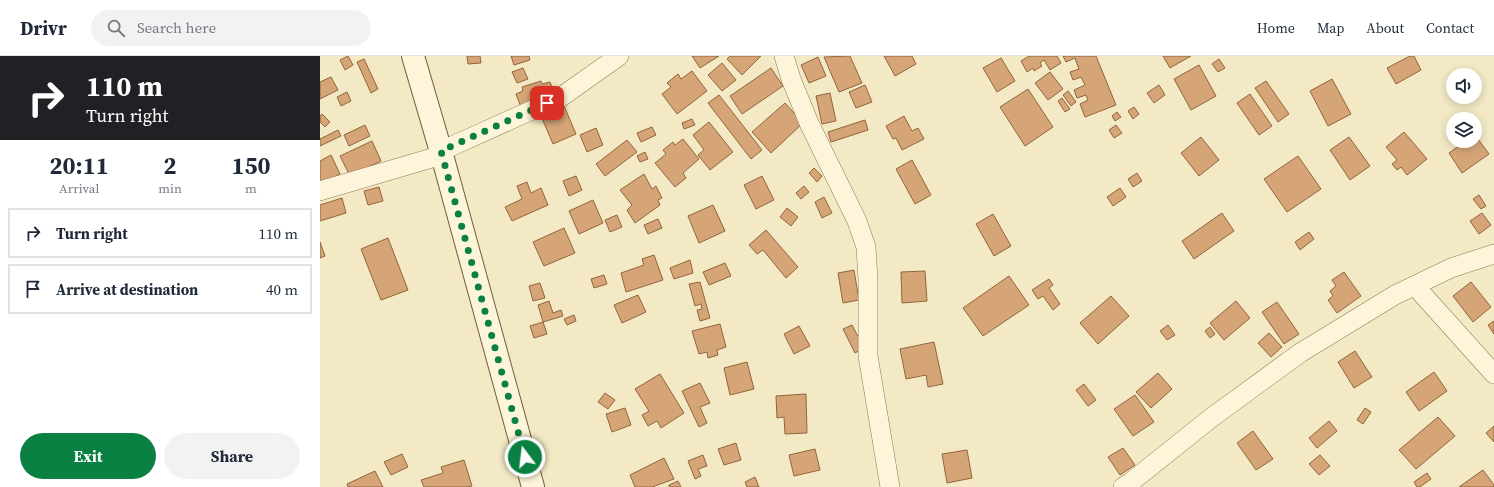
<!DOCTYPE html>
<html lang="en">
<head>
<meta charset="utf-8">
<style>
  :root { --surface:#fff; --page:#f2f2f3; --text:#1f2937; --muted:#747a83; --line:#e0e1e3; --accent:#0b8043 }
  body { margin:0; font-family:"Source Serif 4",serif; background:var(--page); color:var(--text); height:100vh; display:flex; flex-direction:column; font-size:15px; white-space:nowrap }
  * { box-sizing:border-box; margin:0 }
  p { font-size:13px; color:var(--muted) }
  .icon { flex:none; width:22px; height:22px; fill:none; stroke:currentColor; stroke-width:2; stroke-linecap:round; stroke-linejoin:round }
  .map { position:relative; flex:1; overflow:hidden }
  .sheet { display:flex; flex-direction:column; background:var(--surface); width:320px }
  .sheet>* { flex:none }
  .top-card { background:#202124; color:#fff; overflow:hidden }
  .tools { position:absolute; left:1126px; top:12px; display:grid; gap:8px }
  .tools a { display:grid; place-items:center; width:36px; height:36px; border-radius:50%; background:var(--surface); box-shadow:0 2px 10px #0003; font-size:20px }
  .pin { position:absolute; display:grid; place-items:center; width:34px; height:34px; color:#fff; margin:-17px; border-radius:8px; box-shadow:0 2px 6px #0006 }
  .me { position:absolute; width:44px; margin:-22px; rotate:345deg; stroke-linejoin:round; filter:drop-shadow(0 0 3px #0008) }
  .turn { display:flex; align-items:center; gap:14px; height:84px; padding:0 20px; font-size:18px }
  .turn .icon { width:52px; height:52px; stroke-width:2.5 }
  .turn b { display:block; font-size:28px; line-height:34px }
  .eta { display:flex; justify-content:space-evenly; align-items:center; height:68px; text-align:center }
  .eta b { font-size:24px; font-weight:700; line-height:28px }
  .cta { display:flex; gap:8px; margin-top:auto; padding:8px 20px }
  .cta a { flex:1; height:46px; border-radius:24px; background:var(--accent); color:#fff; font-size:16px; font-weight:700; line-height:46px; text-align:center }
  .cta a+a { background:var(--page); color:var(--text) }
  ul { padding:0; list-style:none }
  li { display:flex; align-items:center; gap:12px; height:50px; margin:0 8px 6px; padding:0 12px; border:2px solid var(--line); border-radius:0px }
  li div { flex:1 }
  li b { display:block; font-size:15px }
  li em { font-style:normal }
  header { display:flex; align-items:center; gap:24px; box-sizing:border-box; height:56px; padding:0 20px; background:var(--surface); border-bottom:1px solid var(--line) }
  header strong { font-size:19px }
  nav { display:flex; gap:22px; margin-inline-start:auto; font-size:14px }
  .search { width:280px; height:36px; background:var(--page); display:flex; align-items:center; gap:10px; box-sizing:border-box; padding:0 14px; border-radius:22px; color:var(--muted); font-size:15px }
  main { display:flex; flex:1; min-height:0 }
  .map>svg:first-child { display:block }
</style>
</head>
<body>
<header>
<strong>Drivr</strong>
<div class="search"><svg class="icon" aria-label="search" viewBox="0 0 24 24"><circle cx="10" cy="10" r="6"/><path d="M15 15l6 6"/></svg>Search here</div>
<nav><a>Home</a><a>Map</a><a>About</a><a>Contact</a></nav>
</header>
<main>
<section class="sheet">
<div class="top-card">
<div class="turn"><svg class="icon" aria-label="right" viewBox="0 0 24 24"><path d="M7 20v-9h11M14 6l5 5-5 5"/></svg><div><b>110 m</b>Turn right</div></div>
</div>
<div class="eta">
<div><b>20:11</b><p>Arrival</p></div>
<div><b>2</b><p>min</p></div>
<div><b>150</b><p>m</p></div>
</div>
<ul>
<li><svg class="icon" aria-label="right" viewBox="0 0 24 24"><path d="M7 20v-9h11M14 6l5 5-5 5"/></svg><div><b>Turn right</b></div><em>110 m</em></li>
<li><svg class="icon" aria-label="arrive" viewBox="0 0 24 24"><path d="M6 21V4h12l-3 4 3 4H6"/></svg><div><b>Arrive at destination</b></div><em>40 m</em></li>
</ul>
<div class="cta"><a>Exit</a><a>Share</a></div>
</section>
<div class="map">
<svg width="1174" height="431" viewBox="0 0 1174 431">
  <rect width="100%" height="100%" fill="#f3e9c5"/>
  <g fill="#d5a577" stroke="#92653b">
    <path d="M28 0 33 9 25 14 20 4Z"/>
    <path d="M147 0H160L161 7 148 8Z"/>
    <path d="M191 0H209L210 4 194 9Z"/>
    <path d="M372 0H399L380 12Z"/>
    <path d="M410 0H441L422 19 407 3Z"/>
    <path d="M530 0 542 27 519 36 504 1Z"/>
    <path d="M564 0H592L596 8 575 20Z"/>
    <path d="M709 0H737L741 7 730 14 724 4 720 7 722 10 714 15 713 12 707 16 701 5Z"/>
    <path d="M743 0H776L796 49 765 61 760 48 768 44 766 39 757 42 754 34 765 29 761 21 753 24 750 16 759 13 755 2 746 6Z"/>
    <path d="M843 0H871L850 12Z"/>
    <path d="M1090 0H1094L1101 14 1076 28 1067 12Z"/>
    <path d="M498 1 506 20 489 27 481 9Z"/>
    <path d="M681 2 695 25 677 36 663 12Z"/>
    <path d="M44 3 58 33 51 37 37 6Z"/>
    <path d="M899 3 905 12 898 16 892 8Z"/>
    <path d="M402 7 416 24 402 35 388 19Z"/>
    <path d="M879 9 896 40 871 54 854 23Z"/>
    <path d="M203 12 208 23 197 27 192 16Z"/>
    <path d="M451 12 463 30 422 58 410 40Z"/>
    <path d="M372 15 387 35 357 58 342 38 351 31 347 27 358 18 361 23Z"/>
    <path d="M730 16 743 33 728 44 715 27Z"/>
    <path d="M11 21 18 34 0 43V26Z"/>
    <path d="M1012 23 1031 58 1008 70 990 35Z"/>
    <path d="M221 25 222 28 230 26 235 39 201 51 196 38 203 35 202 31Z"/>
    <path d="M946 25 969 58 958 66 935 32Z"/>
    <path d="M545 29 552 46 536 52 529 36Z"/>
    <path d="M839 29 845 39 834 47 827 37Z"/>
    <path d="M708 33 733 71 705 90 680 51Z"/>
    <path d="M748 35 756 46 751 50 743 39Z"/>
    <path d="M27 36 31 45 21 50 17 41Z"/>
    <path d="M510 37 516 65 502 68 496 40Z"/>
    <path d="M930 38 952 70 939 79 917 47Z"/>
    <path d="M399 39 442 94 431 103 388 47Z"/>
    <path d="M742 42 750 53 745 56 738 45Z"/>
    <path d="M241 43 256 78 233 88 218 53Z"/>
    <path d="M465 47 483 67 451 97 432 76Z"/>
    <path d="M814 51 819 58 813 63 808 55Z"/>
    <path d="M797 56 801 61 795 65 792 60Z"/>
    <path d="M2 58 10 66 5 71 0 66V60Z"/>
    <path d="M584 60 592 75 598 72 604 83 582 94 576 82 573 83 566 70Z"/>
    <path d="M372 63 375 69 364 73 362 67Z"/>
    <path d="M545 64 548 74 511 86 508 76Z"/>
    <path d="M389 66 413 96 390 114 378 99 384 94 373 79Z"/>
    <path d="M45 69 50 80 29 90 24 79Z"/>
    <path d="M796 69 802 77 794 82 789 74Z"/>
    <path d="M332 71 336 79 321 86 317 77Z"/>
    <path d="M276 72 283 89 267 96 260 79Z"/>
    <path d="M18 74 21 80 0 90V83Z"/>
    <path d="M1084 76 1107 103 1087 119 1081 111 1077 114 1072 108 1077 104 1066 91Z"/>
    <path d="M1155 79 1169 98 1142 117 1129 97 1146 85H1155Z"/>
    <path d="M881 81 899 104 879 120 861 97Z"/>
    <path d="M1029 81 1050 110 1030 124 1010 94Z"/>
    <path d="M363 83 379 103 363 117 366 122 355 131 335 107 346 98 343 94 353 86 355 89Z"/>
    <path d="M307 84 317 96 285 120 276 108Z"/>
    <path d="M52 85 61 105 30 120 20 100Z"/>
    <path d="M325 96 328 103 320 106 317 100Z"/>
    <path d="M11 99 20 118 0 128V105Z"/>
    <path d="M978 100 1001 133 967 156 944 123Z"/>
    <path d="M592 104 611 139 595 148 576 113Z"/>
    <path d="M494 112 502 120 497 126 489 117Z"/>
    <path d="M817 117 822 125 813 131 808 123Z"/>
    <path d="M324 118 332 133 336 130 342 142 338 144 340 149 315 167 307 154 312 149 300 134Z"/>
    <path d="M256 120 262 134 249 140 243 125Z"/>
    <path d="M442 120 454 144 436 153 424 129Z"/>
    <path d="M207 126 211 137 221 132 228 149 192 165 185 151 202 143 197 130Z"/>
    <path d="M484 130 489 136 481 143 476 137Z"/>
    <path d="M59 131 63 145 48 149 44 135Z"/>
    <path d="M800 132 806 141 793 150 787 141Z"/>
    <path d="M1159 139 1166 150 1161 153 1153 143Z"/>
    <path d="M504 141 512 157 502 162 495 146Z"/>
    <path d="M22 142 26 157 0 165V149Z"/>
    <path d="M273 144 283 167 259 178 249 155Z"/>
    <path d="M393 149 405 175 379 187 368 160Z"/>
    <path d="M467 152 478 161 471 170 460 161Z"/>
    <path d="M902 157 914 175 874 203 862 185Z"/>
    <path d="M1162 157 1171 169 1159 178 1150 165Z"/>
    <path d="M673 158 691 190 674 200 656 168Z"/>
    <path d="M297 159 302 171 290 176 285 164Z"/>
    <path d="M338 163 342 172 328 178 324 169Z"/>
    <path d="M244 172 255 197 224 210 213 186Z"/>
    <path d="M446 174 478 211 466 222 443 194 437 198 429 189Z"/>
    <path d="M989 176 994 183 980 194 975 186Z"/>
    <path d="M68 182 88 234 61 244 41 193Z"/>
    <path d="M0 186 5 200 0 202Z"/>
    <path d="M334 199 343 224 306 236 301 217 324 209 322 203Z"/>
    <path d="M370 204 373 217 354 223 350 212Z"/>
    <path d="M405 207 411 220 389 229 383 216Z"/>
    <path d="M534 214 539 244 523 247 518 217Z"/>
    <path d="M605 215 607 245 582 247 581 216Z"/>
    <path d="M1024 216 1041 240 1017 257 1008 244 1013 240 1010 235 1016 230 1012 224Z"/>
    <path d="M284 219 287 228 274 232 271 223Z"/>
    <path d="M689 220 709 249 663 280 643 252Z"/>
    <path d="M729 223 733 229 729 232 740 248 733 254 723 240 718 243 712 234Z"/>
    <path d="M380 226 390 262 380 265 377 254 382 253 381 248 375 250 369 228Z"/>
    <path d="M1151 226 1171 251 1153 266 1133 240Z"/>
    <path d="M220 227 225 242 213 245 209 230Z"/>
    <path d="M318 239 326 256 302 267 294 249Z"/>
    <path d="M791 240 809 260 778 288 760 267Z"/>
    <path d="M229 245 233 257 241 254 243 260 223 266 218 249Z"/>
    <path d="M916 245 930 262 904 284 890 267Z"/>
    <path d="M957 246 979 278 964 288 942 256Z"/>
    <path d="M254 259 256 265 247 269 244 263Z"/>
    <path d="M1174 265V278L1168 269Z"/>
    <path d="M223 266 227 278 214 282 210 270Z"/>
    <path d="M400 268 406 291 397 294 398 299 388 302 387 296 379 298 372 275Z"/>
    <path d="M532 269 544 292 535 297 523 273Z"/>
    <path d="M848 269 855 279 847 284 840 275Z"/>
    <path d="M479 270 490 290 474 298 464 278Z"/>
    <path d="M890 271 895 278 890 282 885 275Z"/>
    <path d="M949 277 962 291 951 301 938 287Z"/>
    <path d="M614 286 623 328 608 331 606 319 586 323 580 293Z"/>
    <path d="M1035 295 1052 321 1034 332 1018 306Z"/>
    <path d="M427 306 434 333 410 339 404 312Z"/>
    <path d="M1114 316 1127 335 1099 355 1086 336Z"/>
    <path d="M838 317 852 333 831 352 816 336Z"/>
    <path d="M340 318 364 357 341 372 337 365 328 370 322 359 329 355 315 333Z"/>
    <path d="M380 327 390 347 380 351 387 367 379 371 362 335Z"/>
    <path d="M764 328 776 344 768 350 756 334Z"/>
    <path d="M285 337 295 344 288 353 278 346Z"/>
    <path d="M486 338 487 377 465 378 464 361 457 362 456 340Z"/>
    <path d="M815 339 834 366 813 380 794 353Z"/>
    <path d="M305 352 311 369 292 376 286 358Z"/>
    <path d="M1045 352 1051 356 1043 368 1037 364Z"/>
    <path d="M1118 361 1135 380 1096 413 1079 394Z"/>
    <path d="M1009 365 1017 375 997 392 989 382Z"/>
    <path d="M1174 370V386L1166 377Z"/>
    <path d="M933 375 953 403 936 414 917 387Z"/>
    <path d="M416 387 421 404 404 409 398 393Z"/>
    <path d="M803 392 815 409 800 419 788 401Z"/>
    <path d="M495 393 500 414 474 420 469 399Z"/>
    <path d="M647 394 652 422 627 427 622 398Z"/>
    <path d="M82 398 88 411 71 419 64 406Z"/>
    <path d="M383 399 387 410 378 413 381 420 375 423 368 405Z"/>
    <path d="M1000 399 1010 410 999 419 989 408Z"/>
    <path d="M344 402 354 423 332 431H315L310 419Z"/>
    <path d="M144 404 152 430 147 431H104L101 424 123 417 121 411Z"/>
    <path d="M1163 414 1174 429V431H1139Z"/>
    <path d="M55 415 63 431H28L27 428Z"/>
    <path d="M1107 417 1111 423 1100 431H1097L1094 426Z"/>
    <path d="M435 421 439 431H427L425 426Z"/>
    <path d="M358 425 361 431H349V429Z"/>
  </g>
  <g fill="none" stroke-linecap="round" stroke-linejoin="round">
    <defs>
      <g id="minor">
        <path d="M464 0 471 23 489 67 537 165 546 191 548 223V300L570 431"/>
        <path d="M121 95 241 41 299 0"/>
        <path d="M0 135 122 99"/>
        <path d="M1095 230 1174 318"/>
        <path d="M803 431 811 426 891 362 980 297 1075 239 1131 212 1174 198"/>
      </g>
      <path id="secondary" d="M93 0 122 99 213 431"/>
    </defs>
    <use href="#minor" stroke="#907b58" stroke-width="20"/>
    <use href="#secondary" stroke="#725b3b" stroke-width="24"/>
    <use href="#minor" stroke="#fcf5d9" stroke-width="19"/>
    <use href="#secondary" stroke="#fcf5d9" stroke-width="22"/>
  </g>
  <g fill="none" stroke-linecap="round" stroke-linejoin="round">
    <path stroke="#0b8043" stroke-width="7" stroke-dasharray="0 12.6" d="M205 401 121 95 227 47"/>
  </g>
</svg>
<div class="tools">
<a><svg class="icon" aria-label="sound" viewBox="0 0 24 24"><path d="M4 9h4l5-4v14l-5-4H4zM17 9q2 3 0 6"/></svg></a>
<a><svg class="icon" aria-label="layers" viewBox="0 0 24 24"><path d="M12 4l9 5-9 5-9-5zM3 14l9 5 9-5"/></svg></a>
</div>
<div class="pin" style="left:227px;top:47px;background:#d93025"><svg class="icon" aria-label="arrive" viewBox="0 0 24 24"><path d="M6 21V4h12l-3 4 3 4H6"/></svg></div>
<svg class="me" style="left:205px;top:401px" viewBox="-20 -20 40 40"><circle r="17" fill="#0b8043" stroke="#fff" stroke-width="3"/><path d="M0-11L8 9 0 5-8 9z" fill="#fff"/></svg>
</div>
</main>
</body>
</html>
